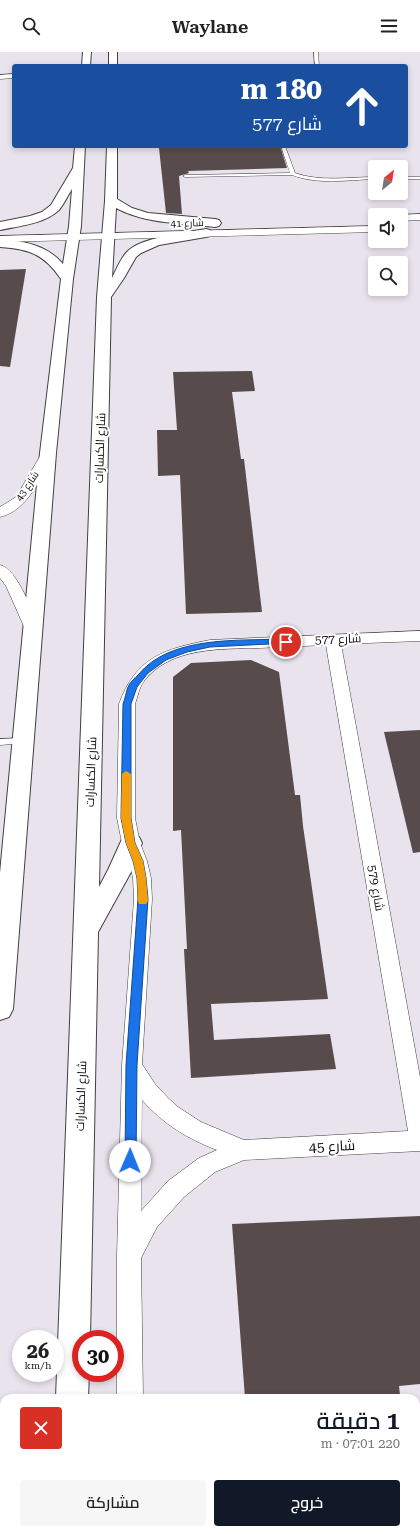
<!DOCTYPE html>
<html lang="ar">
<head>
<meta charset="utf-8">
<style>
  :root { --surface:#fff; --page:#f6f6f6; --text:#222; --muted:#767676; --accent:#111827 }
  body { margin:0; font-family:"Roboto Serif",Cairo,serif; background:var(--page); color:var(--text); direction:rtl; height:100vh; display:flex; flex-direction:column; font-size:15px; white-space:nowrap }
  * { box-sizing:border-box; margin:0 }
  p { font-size:13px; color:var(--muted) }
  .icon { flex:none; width:22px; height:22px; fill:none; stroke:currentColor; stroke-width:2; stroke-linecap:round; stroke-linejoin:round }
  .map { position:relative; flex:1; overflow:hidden; direction:ltr }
  .drawer { position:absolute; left:0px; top:1342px; width:420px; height:140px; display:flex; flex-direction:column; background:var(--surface); border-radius:12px 12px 0 0; box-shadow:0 2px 6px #0003; direction:rtl }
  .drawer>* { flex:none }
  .hud { position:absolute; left:12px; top:12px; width:396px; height:84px; border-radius:4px; box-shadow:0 2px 6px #0003; direction:rtl; background:#1a4fa0; color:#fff; overflow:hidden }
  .needle { width:26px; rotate:30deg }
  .buttons { position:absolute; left:368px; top:108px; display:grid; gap:8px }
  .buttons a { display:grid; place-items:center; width:40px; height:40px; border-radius:4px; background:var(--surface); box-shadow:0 2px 6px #0003; font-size:20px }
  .speed { position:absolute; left:12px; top:1278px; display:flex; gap:8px; font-size:20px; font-weight:700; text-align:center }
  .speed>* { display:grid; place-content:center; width:52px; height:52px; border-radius:50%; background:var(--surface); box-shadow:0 2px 6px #0003; line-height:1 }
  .speed small { font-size:10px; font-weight:400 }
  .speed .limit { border:6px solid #d22; background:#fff; color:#111 }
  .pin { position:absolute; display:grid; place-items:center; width:34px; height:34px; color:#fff; margin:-17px; border:2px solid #fff; border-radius:50%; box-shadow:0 1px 4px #0007 }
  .me { position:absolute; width:44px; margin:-22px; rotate:1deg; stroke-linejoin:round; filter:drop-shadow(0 0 3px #0008) }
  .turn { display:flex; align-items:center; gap:14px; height:84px; padding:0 20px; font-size:18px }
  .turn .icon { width:52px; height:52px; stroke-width:2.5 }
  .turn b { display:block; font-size:28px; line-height:34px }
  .round { display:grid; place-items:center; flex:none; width:42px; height:42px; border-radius:4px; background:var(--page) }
  .summary { display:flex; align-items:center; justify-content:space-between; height:68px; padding:0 20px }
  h1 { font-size:24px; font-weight:600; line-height:30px; color:var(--accent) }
  .action { display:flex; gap:8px; margin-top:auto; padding:8px 20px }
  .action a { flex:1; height:46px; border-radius:4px; background:var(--accent); color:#fff; font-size:16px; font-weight:600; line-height:46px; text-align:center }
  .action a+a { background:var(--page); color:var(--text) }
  header { display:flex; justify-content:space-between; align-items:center; height:52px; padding:0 20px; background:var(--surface); font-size:18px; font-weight:600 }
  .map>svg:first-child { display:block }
</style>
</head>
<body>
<header><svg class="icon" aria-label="menu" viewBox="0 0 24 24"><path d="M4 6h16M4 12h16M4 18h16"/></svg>Waylane<svg class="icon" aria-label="search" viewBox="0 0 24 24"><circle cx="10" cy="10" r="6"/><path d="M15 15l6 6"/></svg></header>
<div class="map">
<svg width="420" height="1482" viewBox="0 0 420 1482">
  <rect width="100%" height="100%" fill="#fff8f0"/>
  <path fill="#e9e3ed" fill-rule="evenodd" d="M0 0H420V1482H0ZM14 14H406V94H14ZM375 115H401V141H375ZM375 163H401V189H375ZM375 211H401V237H375ZM21 1287H55V1321H21ZM81 1287H115V1321H81ZM4 1346H416V1478H4Z"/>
  <g fill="#574c4b">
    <path d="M189 94H280L287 116 188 119 189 121 179 124 182 162 166 161 159 96H190Z"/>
    <path d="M26 217 10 315 0 314V218Z"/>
    <path d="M252 319 255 339 232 340 241 407H244L262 560 186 562 180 423 158 424 157 378H177L173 320Z"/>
    <path d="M251 608 279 620 295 743H300L303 774 328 947 211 952 214 988 330 982 336 1017 191 1026 184 897H187L181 778 173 779V625L191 611Z"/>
    <path d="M420 678V800L413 801 384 680Z"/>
    <path d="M420 1164V1332L399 1334 400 1343 343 1346H245L232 1172Z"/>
  </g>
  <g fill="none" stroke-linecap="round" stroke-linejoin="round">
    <defs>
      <g id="service">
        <path d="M314 0H318L319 14H315Z"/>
        <path d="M281 94H285L295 121C320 130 349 125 375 125V127C348 128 318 133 292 123L185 125 183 124 185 123 290 121Z"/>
        <rect x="401" y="125" width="19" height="2"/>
        <path d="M23 686 27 689 26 691 0 693V687Z"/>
      </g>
      <g id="minor">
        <path d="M14 22V26L0 27V23Z"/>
        <path d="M420 162V168L401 169V163Z"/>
        <path d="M375 174V180L0 190V184Z"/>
        <path d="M48 397 52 398 54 401C41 424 29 458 0 465V455L16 445 42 401 44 398Z"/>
        <path d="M0 513C18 517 33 562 40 579L38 582 33 584 28 582 26 579 6 534 0 526Z"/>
        <path d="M420 579V589L341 592 420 1025V1099L244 1108 215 1120 184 1145 157 1175 141 1206 143 1346H117V1204L122 1013 134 847 133 826 129 809 122 791 117 766 119 652C136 605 164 597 210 588ZM326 593 408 1079 244 1088 201 1070 178 1055 168 1046 155 1032 142 1012 152 847 151 826 147 809 140 791 135 766V652C138 644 139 636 144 629 170 595 221 597 259 596 281 595 304 594 326 593ZM142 1048C163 1072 188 1087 217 1098L199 1106 168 1129 141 1159Z"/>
        <rect x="117" y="1478" width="28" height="4"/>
      </g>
      <g id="tertiary">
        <path d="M83 0H91L90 14H82Z"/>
        <rect x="109" y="0" width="8" height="14"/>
        <path d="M75 94H85L81 174 73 227 56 401 13 957 9 965 0 968V821L40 401 61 227C44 202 29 197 0 195V187C24 189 47 193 63 212L69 174 72 137C68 143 64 152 59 158 44 172 19 174 0 178V170L30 164 42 160 51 153 73 116Z"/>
        <path d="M107 94H117V147L132 156 148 161 215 167 219 168 221 171 219 174 215 175C182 171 146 172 116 156L112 226C116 218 120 208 126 201 139 185 186 181 206 177L210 178 212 181 210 184 206 185 159 193 141 201 136 205 124 226 111 245 99 835 108 818 123 785 131 782 139 785 142 791 131 820 98 880 90 1287H81V1321H89L88 1346H56L97 245 105 149Z"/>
        <rect x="50" y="1478" width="36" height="4"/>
      </g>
    </defs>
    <use href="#service" stroke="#414141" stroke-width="1"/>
    <use href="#minor" stroke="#414141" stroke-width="1"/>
    <use href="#tertiary" stroke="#414141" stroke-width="2"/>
    <use href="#service" fill="#fff" fill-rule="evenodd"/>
    <use href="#minor" fill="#fff" fill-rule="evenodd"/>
    <use href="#tertiary" fill="#fff" fill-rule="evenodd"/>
  </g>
  <path fill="#1a73e8" stroke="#114b97" d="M286 587 289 588V591L210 595 187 600 166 608 148 621 137 635 131 652V766L135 791 143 809 146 826 148 847 137 1013 136 1109 135 1113 130 1114 126 1113 125 1109 126 1013 138 847 137 826 133 809 126 791 121 766 123 652C125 647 126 640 128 635 130 630 135 626 138 623 170 583 240 589 286 587Z"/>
  <path fill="#f59e0b" d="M126 719 131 722V766L135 791 143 809 146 826 148 849 146 852H139L138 849 137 826 133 809 126 791 121 766 122 722Z"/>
  <g text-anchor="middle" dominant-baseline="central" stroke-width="4" stroke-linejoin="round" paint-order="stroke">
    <g font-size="10" fill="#0e0e0e" stroke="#fff">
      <text transform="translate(187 171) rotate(-2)">شارع 41</text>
      <text transform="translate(27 434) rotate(-56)">شارع 43</text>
    </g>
    <g font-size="12" fill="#0e0e0e" stroke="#fff">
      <text transform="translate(100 396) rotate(-88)">شارع الكسارات</text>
      <text transform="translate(338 587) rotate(-2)">شارع 577</text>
      <text transform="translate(91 720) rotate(-88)">شارع الكسارات</text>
      <text transform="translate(376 836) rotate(80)">شارع 579</text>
      <text transform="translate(81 1044) rotate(-88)">شارع الكسارات</text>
    </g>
    <g font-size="14" fill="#0e0e0e" stroke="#fff">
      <text transform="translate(332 1094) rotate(-3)">شارع 45</text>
    </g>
  </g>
</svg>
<div class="buttons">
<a><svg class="needle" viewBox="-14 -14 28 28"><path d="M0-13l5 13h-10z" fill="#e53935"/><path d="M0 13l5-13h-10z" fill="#767676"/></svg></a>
<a><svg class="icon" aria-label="sound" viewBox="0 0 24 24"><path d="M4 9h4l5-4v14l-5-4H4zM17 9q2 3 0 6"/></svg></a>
<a><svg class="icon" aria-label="search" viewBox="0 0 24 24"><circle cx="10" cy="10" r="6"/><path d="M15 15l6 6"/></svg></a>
</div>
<div class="speed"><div>26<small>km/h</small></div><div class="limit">30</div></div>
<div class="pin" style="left:286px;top:590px;background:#d93025"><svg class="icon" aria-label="arrive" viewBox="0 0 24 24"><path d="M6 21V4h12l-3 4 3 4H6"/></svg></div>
<svg class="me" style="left:130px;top:1109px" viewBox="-20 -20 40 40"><circle r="19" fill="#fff"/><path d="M0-13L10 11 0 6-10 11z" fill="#1a73e8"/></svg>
<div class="hud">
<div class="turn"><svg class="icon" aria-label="ahead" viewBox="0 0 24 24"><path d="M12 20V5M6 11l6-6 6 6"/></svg><div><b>180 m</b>شارع 577</div></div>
</div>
<section class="drawer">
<div class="summary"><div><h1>1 دقيقة</h1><p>220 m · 07:01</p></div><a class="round" style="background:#d93025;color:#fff"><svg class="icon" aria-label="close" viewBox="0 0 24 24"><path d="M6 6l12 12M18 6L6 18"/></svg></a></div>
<div class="action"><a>خروج</a><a>مشاركة</a></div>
</section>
</div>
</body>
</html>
